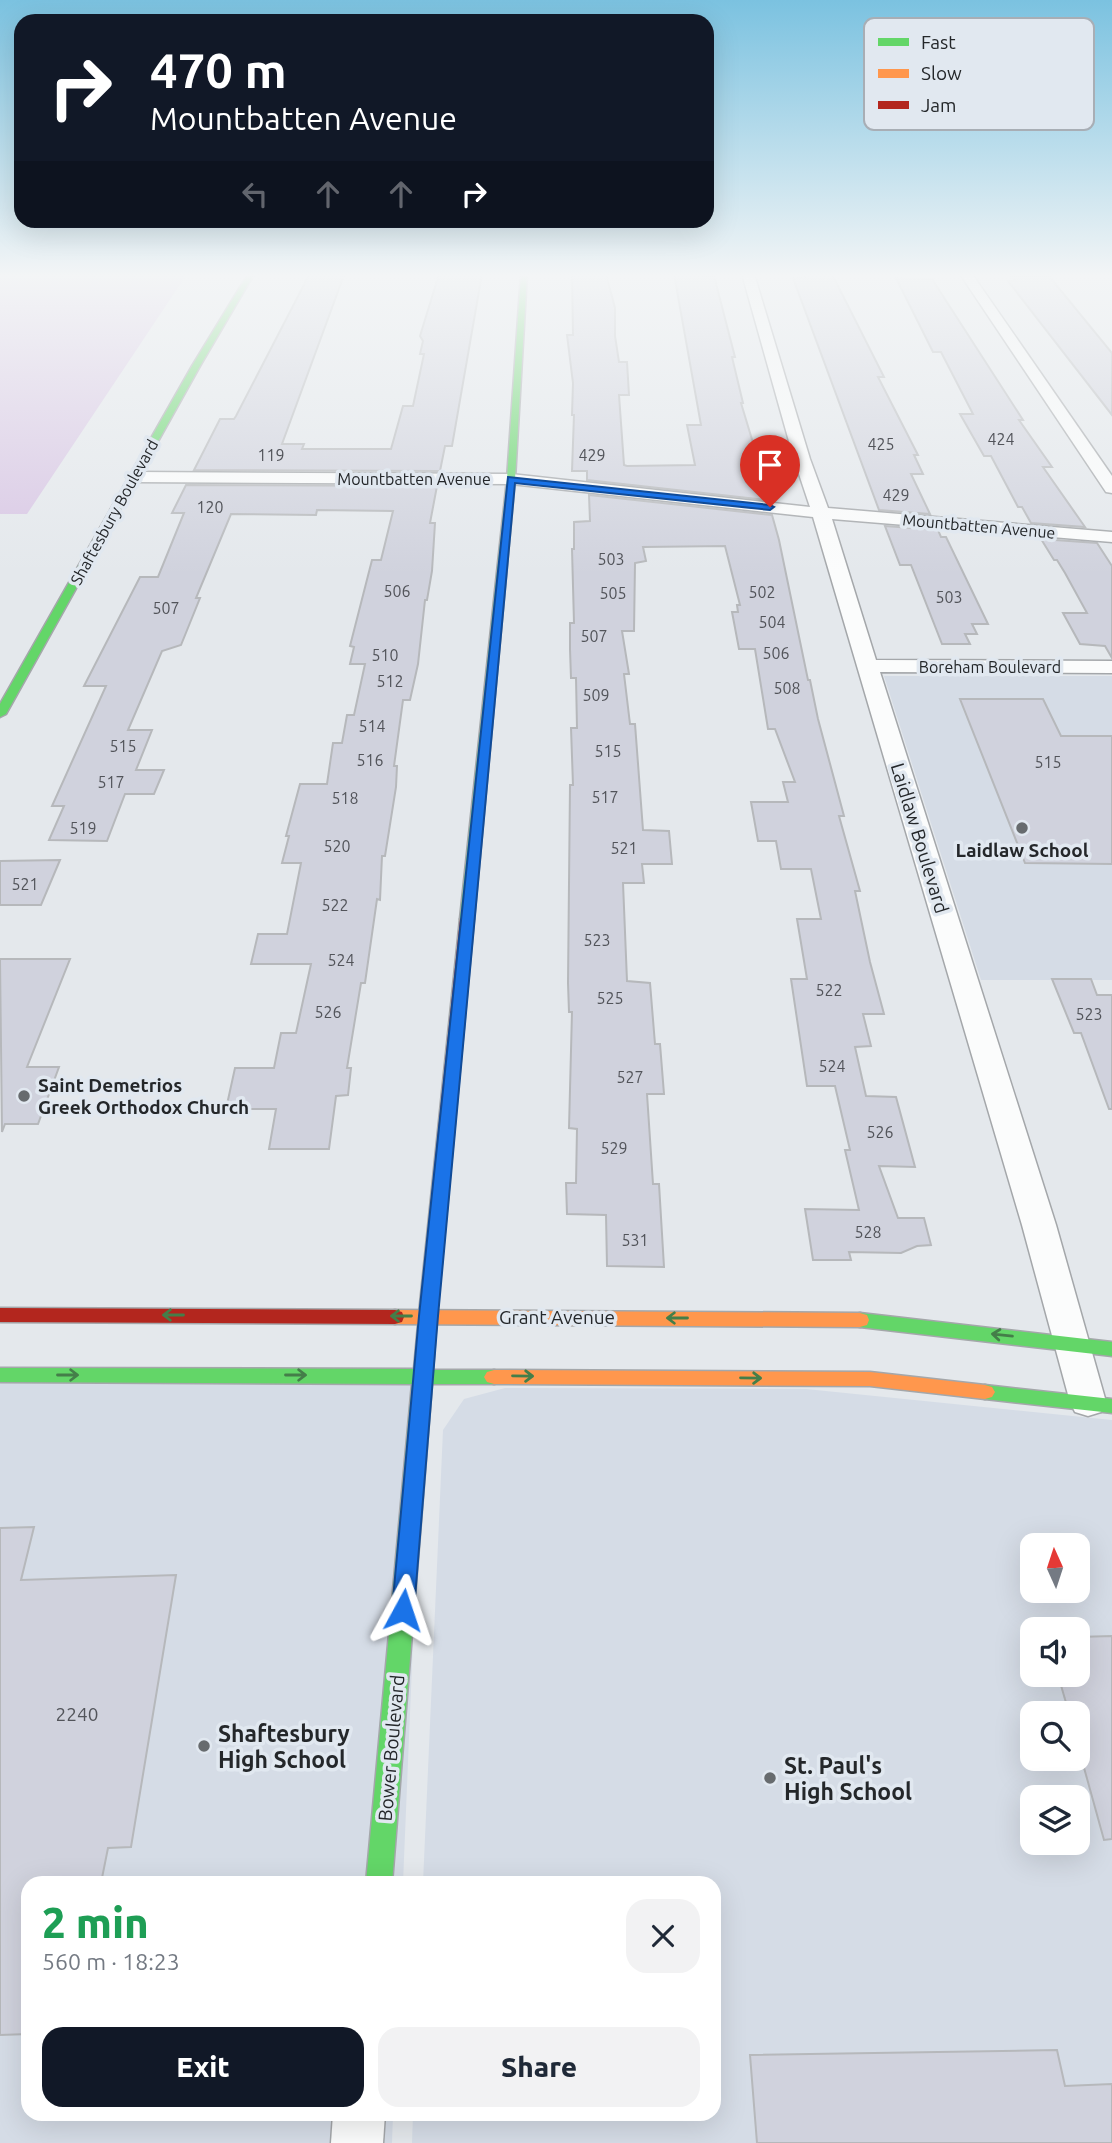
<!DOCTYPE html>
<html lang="en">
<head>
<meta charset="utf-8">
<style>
  :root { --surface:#fff; --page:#f2f2f3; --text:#1f2937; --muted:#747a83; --accent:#111827 }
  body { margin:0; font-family:Ubuntu,sans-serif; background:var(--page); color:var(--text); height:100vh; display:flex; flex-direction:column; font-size:26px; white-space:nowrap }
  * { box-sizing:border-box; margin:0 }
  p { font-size:23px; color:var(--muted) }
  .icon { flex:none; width:38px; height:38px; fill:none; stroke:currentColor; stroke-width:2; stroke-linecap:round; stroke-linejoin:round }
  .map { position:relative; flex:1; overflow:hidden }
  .details { position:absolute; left:21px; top:1876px; width:700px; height:245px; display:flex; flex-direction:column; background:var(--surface); border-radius:21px; box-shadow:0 7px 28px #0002 }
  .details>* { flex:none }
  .banner { position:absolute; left:14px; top:14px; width:700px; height:214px; border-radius:21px; box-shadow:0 7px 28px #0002; background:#111827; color:#fff; overflow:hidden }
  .needle { width:46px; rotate:357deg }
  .controls { position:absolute; left:1020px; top:1533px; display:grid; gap:14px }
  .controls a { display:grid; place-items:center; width:70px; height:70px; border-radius:14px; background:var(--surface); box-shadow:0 7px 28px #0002; font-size:35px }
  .pin { position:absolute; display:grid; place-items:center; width:60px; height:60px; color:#fff; margin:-72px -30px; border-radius:50% 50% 50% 0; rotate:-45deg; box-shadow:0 0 7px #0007 }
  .pin .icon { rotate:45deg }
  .me { position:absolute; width:77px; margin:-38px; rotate:5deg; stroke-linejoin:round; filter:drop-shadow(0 0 5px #0008) }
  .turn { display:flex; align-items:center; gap:24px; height:147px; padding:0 21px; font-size:32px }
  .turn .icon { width:91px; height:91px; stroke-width:2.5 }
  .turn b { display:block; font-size:49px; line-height:60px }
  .lanes { display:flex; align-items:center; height:66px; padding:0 21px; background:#0003; justify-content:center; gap:35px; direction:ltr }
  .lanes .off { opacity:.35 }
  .round { display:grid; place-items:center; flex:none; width:74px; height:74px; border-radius:21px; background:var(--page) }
  .overview { display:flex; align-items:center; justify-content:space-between; height:119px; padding:0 21px }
  h1 { font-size:42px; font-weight:800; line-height:52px; color:#1e9e55 }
  .action { display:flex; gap:14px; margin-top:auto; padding:14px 21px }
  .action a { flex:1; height:80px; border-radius:21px; background:var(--accent); color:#fff; font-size:28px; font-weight:800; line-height:80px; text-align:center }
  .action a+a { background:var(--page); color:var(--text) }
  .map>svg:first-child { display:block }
</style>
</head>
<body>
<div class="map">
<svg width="1112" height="2143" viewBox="0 0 1112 2143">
  <rect width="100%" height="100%" fill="#e4e8ec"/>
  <g fill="#d5dce6" fill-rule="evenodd">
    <path d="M884 676H1112V980H981Z"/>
    <path d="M0 1375H424L403 1883H28V2114H393L392 2143H0Z"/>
    <path d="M505 1388 806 1389 1112 1420V2143H412L413 2114H714V1883H423L443 1430 464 1399ZM1032 1545H1078V1591H1032ZM1032 1629H1078V1675H1032ZM1032 1713H1078V1759H1032ZM1032 1797H1078V1843H1032Z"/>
  </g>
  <path fill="#d8c6e4" d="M0 274H187L27 514H0Z"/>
  <g fill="#d0d2dd" stroke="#b6b8bb" stroke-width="2">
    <path d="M439 274H482L452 446H445L440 471 194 470 220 419H234L236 416 309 275H344L282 444H304L302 449H391L403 406H413L424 354H420L423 341 420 336Z"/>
    <path d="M572 274H606L615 308V336L619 362H627L629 395H619L624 465 627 466 695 465 687 425H701L674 274 714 276 735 357H732L743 403H741L763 476H760L767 500 587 480V471H572L574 415H572L573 383 567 335H573Z"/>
    <path d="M804 274H832L884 377H878L918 455H914L923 474H911L930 514 879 510 793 278H805Z"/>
    <path d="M1011 276H1049L1112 353V415L1008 281H1015Z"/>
    <path d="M896 278 932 279 1023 420H1019L1052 467H1043L1085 527 1031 523 1022 507H1018L991 456H984L960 414H973L941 352H933Z"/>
    <path d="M186 485 437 486 430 523H435L432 571 427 600H425L418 664 410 700H403L394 766H397L396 787 385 856H382L380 900 377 899 365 983H361L347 1068H351L348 1095 336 1096 329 1149H269L276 1109H226L235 1068H274L281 1033H296L311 964H251L258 934H287L301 863H282L289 836H286L300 784H327L333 743H342L347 715H354L365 664H350L354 647 350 646 372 560H381L393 511 317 510 316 515 231 514 196 598H200L181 645 162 651 128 730H152L136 770H164L154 794H125L107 841 49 840 64 806H52L106 686H84L140 577H158L184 513H172Z"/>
    <path d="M589 495 772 515 779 540 808 680H810L818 719 844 816H839L860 891H855L870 962 884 1014H863L871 1046 855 1047 866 1096 896 1097 915 1167 879 1166 898 1218H924L931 1245 917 1246 901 1253 849 1252 851 1260H813L805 1209 859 1210 845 1150H850L835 1086H807L791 979H807L797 919H821L811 869H781L776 841H758L751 802H788L783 782H795L775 729H768L755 649H739L732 612H738L737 605H740L725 546 643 547 646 561 635 563 634 631H622L629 674H624L630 724H635L643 830 669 831 672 864H642L644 883H623L627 981 650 983 655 1044H660L664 1094H647L653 1184H659L664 1267 607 1266 606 1215 567 1214 566 1183H576L577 1129 569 1128 572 1012H569L568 983 570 785H573L571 728H577L576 678H571L570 649V623H574L572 549H574V522L590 521Z"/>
    <path d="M885 526 938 530 941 537H946L988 624H972L977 634H965L970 644H942L911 565H900Z"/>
    <path d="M1041 539 1097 543 1112 566V658L1105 646 1080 644 1063 613H1087L1065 573 1057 560H1054Z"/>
    <path d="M960 699H1043L1061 736H1112V864L1025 863Z"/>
    <path d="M60 860 41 905H0V861Z"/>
    <path d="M0 959H70L27 1067H59L38 1124H5L2 1132Z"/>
    <path d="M1052 979H1091L1097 995H1112V1109H1109L1081 1033H1074Z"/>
    <path d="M34 1527 21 1580 176 1575 131 1847 108 1848 101 1883H28V2034L0 2035V1528Z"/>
    <path d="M1112 1636V1839L1104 1840 1078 1746V1713H1069L1058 1675H1078V1637Z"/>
    <path d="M1057 2050 1065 2086 1112 2084V2143H757L750 2055Z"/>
  </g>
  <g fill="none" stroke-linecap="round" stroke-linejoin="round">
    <defs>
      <g id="street">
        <path d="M742 274H754L810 459 828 508 1112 532V542L832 519 876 660 1112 661V673L880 672 1056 1225 1106 1402 1101 1412 1088 1416 1075 1412 1070 1402 1022 1225 813 517 511 484 134 482 126 477 134 472 511 474 810 507 794 459Z"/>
        <path d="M960 274H972L1112 476V493L1106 492Z"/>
        <path d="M333 2114H385L383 2143H331Z"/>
      </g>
      <g id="fast">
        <path d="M248 274H254L200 366 6 714 0 717V704L192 366Z"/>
        <path d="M521 274H527L515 479 474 919 467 923 460 919 507 479Z"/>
        <path d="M428 1307 435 1309 437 1314 433 1370H494L501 1372 504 1377 501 1382 494 1384H432L392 1883H366L412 1384 0 1382V1368L414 1369 419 1314 421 1309Z"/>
        <path d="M860 1313 1112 1342V1356L860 1327 853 1325 851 1320 853 1315Z"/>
        <path d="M985 1385 1112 1399V1413L985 1399 978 1397 975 1392 978 1387Z"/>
      </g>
      <g id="slow">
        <path d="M395 1310 860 1313 867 1315 869 1320 867 1325 860 1327 395 1324 388 1322 386 1317 388 1312Z"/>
        <path d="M494 1370 870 1372 985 1385 992 1387 995 1392 992 1397 985 1399 870 1386 494 1384 487 1382 484 1377 487 1372Z"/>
      </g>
      <g id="jam">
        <path d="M467 915 474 919 437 1314 435 1319H421L419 1314 460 919Z"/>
        <path d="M0 1308 395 1310 402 1312 404 1317 402 1322 395 1324 0 1322Z"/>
      </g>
    </defs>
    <use href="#street" stroke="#a4a7aa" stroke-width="3"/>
    <use href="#fast" stroke="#a4a7aa" stroke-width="3"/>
    <use href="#slow" stroke="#a4a7aa" stroke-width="3"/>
    <use href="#jam" stroke="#a4a7aa" stroke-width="3"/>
    <use href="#street" fill="#fbfcfc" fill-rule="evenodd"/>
    <use href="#fast" fill="#63d668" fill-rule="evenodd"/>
    <use href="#slow" fill="#ff974d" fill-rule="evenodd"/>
    <use href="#jam" fill="#b3261e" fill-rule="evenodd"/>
  </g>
  <defs><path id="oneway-shaft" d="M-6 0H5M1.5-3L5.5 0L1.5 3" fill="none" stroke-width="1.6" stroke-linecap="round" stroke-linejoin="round" transform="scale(1.75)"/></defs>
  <g stroke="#447e49">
    <use href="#oneway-shaft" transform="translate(173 1315) rotate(-180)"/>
    <use href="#oneway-shaft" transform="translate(401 1316) rotate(-180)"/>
    <use href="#oneway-shaft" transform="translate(677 1318) rotate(-180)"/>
    <use href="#oneway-shaft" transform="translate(1002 1335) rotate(-174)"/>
    <use href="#oneway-shaft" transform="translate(68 1375)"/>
    <use href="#oneway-shaft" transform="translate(296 1375)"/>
    <use href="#oneway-shaft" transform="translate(523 1376) rotate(1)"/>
    <use href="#oneway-shaft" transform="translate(751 1378) rotate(1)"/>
  </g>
  <linearGradient id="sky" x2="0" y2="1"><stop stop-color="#7bc2e0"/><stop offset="0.48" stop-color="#f3f5f6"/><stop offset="1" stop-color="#f3f5f6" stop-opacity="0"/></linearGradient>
  <rect width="1112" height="574" fill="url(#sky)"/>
  <path fill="#1a73e8" stroke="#114b97" stroke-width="2" d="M508 477 770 505 774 507 770 510 515 483 438 1316 414 1610 411 1617 403 1619 395 1617 392 1610 419 1316Z"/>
  <g fill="#676b6e" stroke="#e1e8f0" stroke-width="2.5">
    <circle cx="1022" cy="828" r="7"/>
    <circle cx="24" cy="1096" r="7"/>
    <circle cx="204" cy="1746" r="7"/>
    <circle cx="770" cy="1778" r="7"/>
  </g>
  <g text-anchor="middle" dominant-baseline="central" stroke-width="7" stroke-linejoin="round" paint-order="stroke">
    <g font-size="16" fill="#52545a">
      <text x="1001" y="439">424</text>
      <text x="881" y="444">425</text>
      <text x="271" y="455">119</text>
      <text x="592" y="455">429</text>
      <text x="896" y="495">429</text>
      <text x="210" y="507">120</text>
      <text x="611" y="559">503</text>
      <text x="397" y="591">506</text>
      <text x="762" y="592">502</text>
      <text x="613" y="593">505</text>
      <text x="949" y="597">503</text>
      <text x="166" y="608">507</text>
      <text x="772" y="622">504</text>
      <text x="594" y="636">507</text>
      <text x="776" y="653">506</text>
      <text x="385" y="655">510</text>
      <text x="390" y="681">512</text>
      <text x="787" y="688">508</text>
      <text x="596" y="695">509</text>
      <text x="372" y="726">514</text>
      <text x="123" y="746">515</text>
      <text x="608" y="751">515</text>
      <text x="370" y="760">516</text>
      <text x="1048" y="762">515</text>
      <text x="111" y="782">517</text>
      <text x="605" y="797">517</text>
      <text x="345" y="798">518</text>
      <text x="83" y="828">519</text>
      <text x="337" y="846">520</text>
      <text x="624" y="848">521</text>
      <text x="25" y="884">521</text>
      <text x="335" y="905">522</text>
      <text x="597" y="940">523</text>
      <text x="341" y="960">524</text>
      <text x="829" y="990">522</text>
      <text x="610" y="998">525</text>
      <text x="328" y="1012">526</text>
      <text x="1089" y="1014">523</text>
      <text x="832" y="1066">524</text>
      <text x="630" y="1077">527</text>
      <text x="880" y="1132">526</text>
      <text x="614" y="1148">529</text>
      <text x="868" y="1232">528</text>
      <text x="635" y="1240">531</text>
    </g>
    <g font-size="16" fill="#24272a" stroke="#e1e8f0">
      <text x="414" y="479">Mountbatten Avenue</text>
      <text transform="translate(114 512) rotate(-61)">Shaftesbury Boulevard</text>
      <text transform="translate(979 526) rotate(5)">Mountbatten Avenue</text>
      <text x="990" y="667">Boreham Boulevard</text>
    </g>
    <g font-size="19" fill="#24272a" stroke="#e1e8f0">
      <text transform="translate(920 838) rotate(73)">Laidlaw Boulevard</text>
      <text x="557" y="1317">Grant Avenue</text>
      <text transform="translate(391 1748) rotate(-85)">Bower Boulevard</text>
    </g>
    <g font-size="19" font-weight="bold" fill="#24272a" stroke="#e1e8f0">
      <text x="1022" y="850">Laidlaw School</text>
      <text x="38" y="1085" text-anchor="start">Saint Demetrios<tspan x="38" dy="22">Greek Orthodox Church</tspan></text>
    </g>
    <g font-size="19" fill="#52545a">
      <text x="77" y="1714">2240</text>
    </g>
    <g font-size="23" font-weight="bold" fill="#24272a" stroke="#e1e8f0" text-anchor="start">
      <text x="218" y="1733">Shaftesbury<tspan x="218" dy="26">High School</tspan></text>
      <text x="784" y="1765">St. Paul's<tspan x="784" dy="26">High School</tspan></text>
    </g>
  </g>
  <rect x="864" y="18" width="230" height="112" rx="10" fill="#e1e8f0" stroke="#a8aeb5" stroke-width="2"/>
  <rect x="878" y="38" width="31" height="8" fill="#63d668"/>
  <rect x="878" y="69" width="31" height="9" fill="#ff974d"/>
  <rect x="878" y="101" width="31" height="8" fill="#b3261e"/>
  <g font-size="19" fill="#24272a">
    <text x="921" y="49">Fast</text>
    <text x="921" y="80">Slow</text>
    <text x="921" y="112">Jam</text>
  </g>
</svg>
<div class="controls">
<a><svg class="needle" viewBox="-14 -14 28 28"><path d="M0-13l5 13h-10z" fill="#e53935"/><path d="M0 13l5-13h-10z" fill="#747a83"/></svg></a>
<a><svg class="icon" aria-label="sound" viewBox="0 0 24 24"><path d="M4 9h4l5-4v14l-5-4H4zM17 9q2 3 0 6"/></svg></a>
<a><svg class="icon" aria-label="search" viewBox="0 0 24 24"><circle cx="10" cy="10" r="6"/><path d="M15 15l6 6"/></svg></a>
<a><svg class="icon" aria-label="layers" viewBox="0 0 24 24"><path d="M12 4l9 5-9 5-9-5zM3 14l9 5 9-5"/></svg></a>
</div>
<div class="pin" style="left:770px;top:507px;background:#d93025"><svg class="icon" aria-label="arrive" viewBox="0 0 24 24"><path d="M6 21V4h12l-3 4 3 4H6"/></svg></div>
<svg class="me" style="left:403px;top:1610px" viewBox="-20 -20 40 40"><path d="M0-17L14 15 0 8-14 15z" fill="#1a73e8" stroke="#fff" stroke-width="4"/></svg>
<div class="banner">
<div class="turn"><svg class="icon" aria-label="right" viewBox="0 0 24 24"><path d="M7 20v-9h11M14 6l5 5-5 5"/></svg><div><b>470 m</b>Mountbatten Avenue</div></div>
<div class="lanes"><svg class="icon off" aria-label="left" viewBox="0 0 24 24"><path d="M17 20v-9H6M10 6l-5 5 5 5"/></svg><svg class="icon off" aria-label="ahead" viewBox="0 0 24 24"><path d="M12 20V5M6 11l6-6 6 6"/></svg><svg class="icon off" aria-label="ahead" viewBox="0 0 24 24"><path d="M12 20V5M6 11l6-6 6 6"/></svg><svg class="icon" aria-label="right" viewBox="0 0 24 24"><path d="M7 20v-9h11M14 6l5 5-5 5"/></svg></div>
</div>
<section class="details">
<div class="overview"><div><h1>2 min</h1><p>560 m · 18:23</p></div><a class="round"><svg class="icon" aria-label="close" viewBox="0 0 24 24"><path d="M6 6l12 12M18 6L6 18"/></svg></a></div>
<div class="action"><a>Exit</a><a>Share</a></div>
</section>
</div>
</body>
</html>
